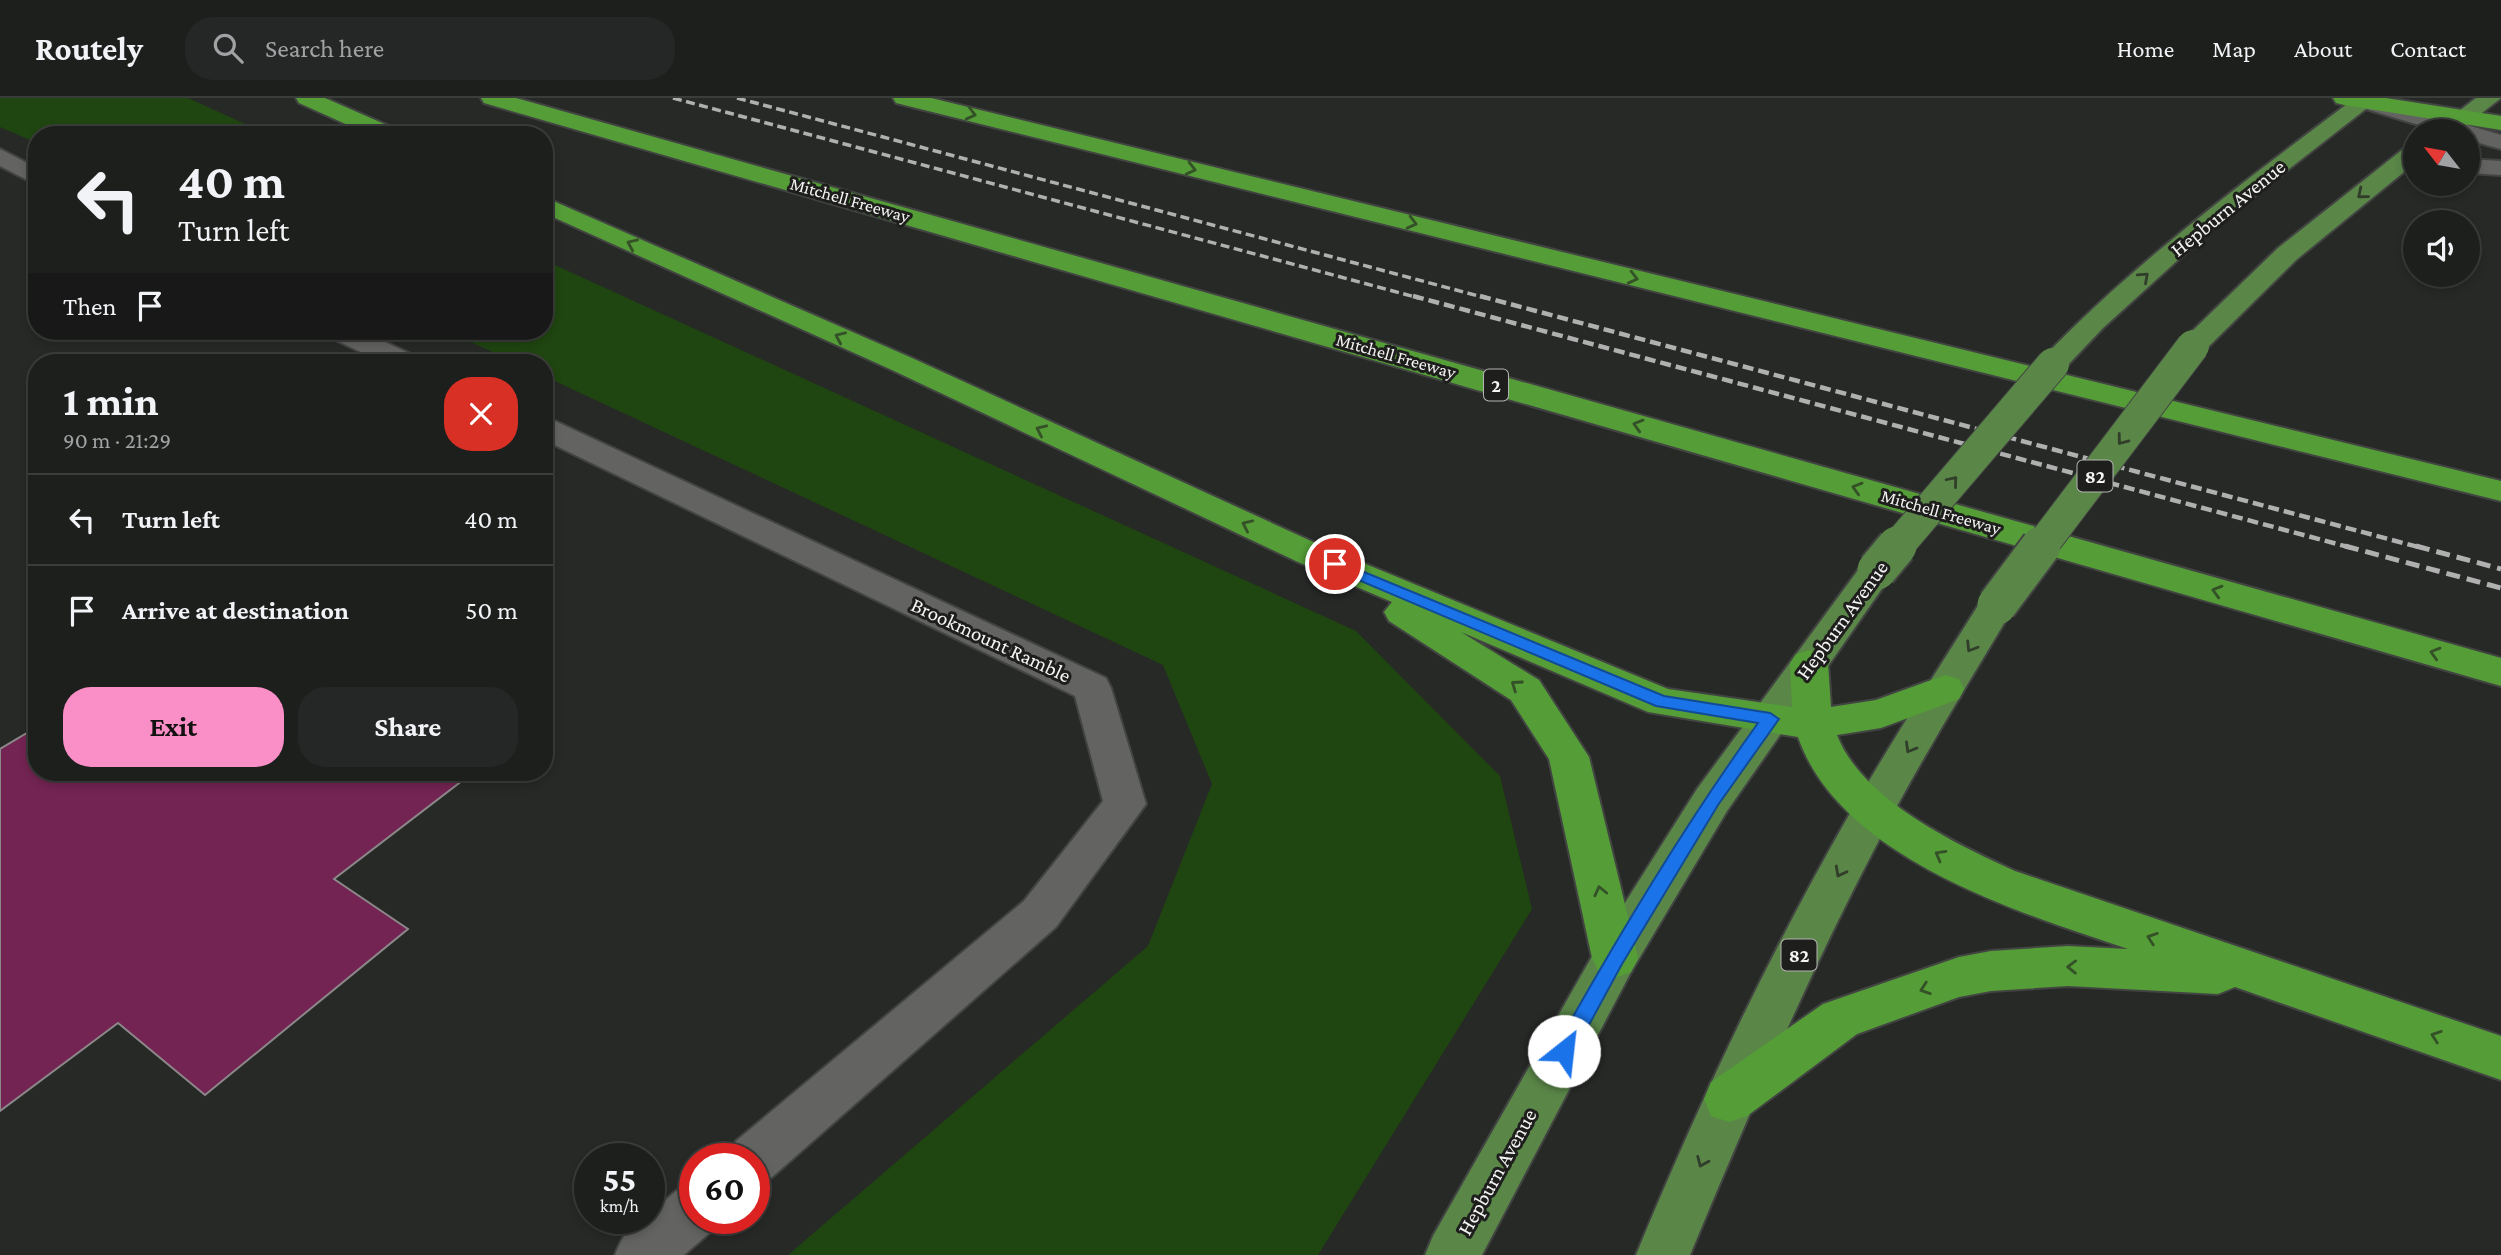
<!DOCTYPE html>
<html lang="en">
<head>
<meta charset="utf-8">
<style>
  :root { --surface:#1d1f1d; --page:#252726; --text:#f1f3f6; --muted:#a0a2a4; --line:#3b3d3b; --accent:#fa8fc7 }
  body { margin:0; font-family:"Crimson Pro",serif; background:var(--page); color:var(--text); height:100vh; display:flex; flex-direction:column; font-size:26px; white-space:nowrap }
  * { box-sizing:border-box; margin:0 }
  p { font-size:23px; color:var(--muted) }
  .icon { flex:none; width:38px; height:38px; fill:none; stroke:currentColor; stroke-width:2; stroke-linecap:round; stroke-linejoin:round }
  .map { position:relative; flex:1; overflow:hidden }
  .details { position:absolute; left:28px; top:256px; width:525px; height:427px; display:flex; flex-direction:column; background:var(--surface); border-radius:28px; box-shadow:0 4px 10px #0003,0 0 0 2px var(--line) }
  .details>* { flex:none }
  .hud { position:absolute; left:28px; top:28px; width:525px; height:214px; border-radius:28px; box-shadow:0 4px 10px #0003,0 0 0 2px var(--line); background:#1d1f1d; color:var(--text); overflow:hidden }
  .needle { width:46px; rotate:301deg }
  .controls { position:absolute; left:2403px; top:21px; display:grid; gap:14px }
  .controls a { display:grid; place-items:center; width:77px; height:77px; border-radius:50%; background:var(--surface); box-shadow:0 4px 10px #0003,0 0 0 2px var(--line); font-size:35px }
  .speed { position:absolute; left:574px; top:1045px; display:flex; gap:14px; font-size:35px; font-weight:700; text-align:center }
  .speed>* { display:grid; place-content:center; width:91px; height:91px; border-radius:50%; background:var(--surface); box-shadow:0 4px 10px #0003,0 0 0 2px var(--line); line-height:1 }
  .speed small { font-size:18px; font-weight:400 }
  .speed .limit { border:10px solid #d22; background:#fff; color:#111 }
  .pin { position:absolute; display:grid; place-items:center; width:60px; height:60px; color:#fff; margin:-30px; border:4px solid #fff; border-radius:50%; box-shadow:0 2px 7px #0007 }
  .me { position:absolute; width:77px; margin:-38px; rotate:29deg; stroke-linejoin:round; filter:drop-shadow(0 0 5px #0008) }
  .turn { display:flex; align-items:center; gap:24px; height:147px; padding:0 35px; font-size:32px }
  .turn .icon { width:91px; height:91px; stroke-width:2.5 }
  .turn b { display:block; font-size:49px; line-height:60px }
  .then { display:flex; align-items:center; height:66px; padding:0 35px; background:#0003; gap:14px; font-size:26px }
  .round { display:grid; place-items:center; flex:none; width:74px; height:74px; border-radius:28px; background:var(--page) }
  .headline { display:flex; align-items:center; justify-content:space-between; height:119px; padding:0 35px }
  h1 { font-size:42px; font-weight:700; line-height:52px }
  .action { display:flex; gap:14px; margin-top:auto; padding:14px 35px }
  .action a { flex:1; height:80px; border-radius:28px; background:var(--accent); color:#111; font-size:28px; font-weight:700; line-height:80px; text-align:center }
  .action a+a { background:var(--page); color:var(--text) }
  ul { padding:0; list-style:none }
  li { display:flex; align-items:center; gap:21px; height:91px; padding:0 35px; border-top:2px solid var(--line) }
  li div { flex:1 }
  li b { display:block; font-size:26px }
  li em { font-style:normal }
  header { display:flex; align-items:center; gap:42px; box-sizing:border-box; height:98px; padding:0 35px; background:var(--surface); border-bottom:2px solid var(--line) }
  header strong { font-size:33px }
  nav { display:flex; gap:38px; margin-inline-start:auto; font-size:24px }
  .search { width:490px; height:63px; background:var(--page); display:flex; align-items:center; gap:18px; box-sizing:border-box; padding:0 24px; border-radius:28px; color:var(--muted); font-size:26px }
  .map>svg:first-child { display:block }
</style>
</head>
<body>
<header>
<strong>Routely</strong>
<div class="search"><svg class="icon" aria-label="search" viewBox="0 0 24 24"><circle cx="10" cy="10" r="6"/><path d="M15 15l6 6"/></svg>Search here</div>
<nav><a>Home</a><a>Map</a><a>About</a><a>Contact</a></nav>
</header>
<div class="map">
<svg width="2501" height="1157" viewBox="0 0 2501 1157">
  <rect width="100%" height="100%" fill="#272927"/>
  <g fill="#1f4510">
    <path d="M0 0H188L269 37H37V45L0 29Z"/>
    <path d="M544 162 1356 533 1500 678 1532 811 1318 1157H788L1148 848 1212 686 1163 567 544 278V264H515L446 233H544Z"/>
  </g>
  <path fill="#732452" stroke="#8c888a" stroke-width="2" d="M37 629V674H459L467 679 334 781 408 831 205 997 118 925 0 1013V651Z"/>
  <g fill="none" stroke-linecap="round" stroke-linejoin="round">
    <defs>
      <g id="minor">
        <path d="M2355 0H2377L2501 37V51L2468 42V33H2439L2356 8 2353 3Z"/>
        <path d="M0 51 37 70V87L0 68Z"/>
        <path d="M2468 61 2501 63V77L2468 75Z"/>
        <path d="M325 233H362L415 258 420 264H382L329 239Z"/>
        <path d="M544 321 555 323 1106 580 1111 590 1146 706 1056 829 772 1079 754 1086V1060H728L736 1043 1024 803 1103 703 1075 598 544 342Z"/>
        <path d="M695 1086V1120H718L714 1131 684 1157H615C621 1142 631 1121 649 1120V1116L676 1093Z"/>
      </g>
      <g id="major">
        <path d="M2355 0H2380L2212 131 2103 230 2063 272 2053 275 2043 272 2038 266 2043 260C2137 162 2246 82 2355 0Z"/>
        <path d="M2476 0H2501L2459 33H2433Z"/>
        <path d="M2415 46V65L2296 162 2203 254 2193 257 2183 254 2178 248 2183 242 2278 150 2407 48Z"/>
        <path d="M1877 460 1890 464 1895 472 1727 713 1631 874 1482 1157H1425L1433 1138 1599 846 1697 691 1864 464Z"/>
        <path d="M1997 495 2010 498 2015 507C1968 586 1919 664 1877 746 1807 879 1748 1018 1690 1157H1636C1697 1009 1766 863 1845 724 1889 647 1937 573 1984 498Z"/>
      </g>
      <g id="highway">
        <path d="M296 0H325L398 32 401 37H370L299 5Z"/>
        <path d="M481 0H516L2501 560V588L484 5Z"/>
        <path d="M893 0H931L2501 383V403L896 5Z"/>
        <path d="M2333 0H2386L2501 18V32L2344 7 2336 5Z"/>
        <path d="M544 99 912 260 1322 448 1668 591 1792 609 1790 565 1796 556 1809 552 1822 556 1828 565 1831 609 1876 602 1945 577 1959 581 1964 591 1959 601 1881 630 1837 637C1862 702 1956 746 2015 773L2501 938V982L2235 889 2218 896 2068 888 1991 893 1959 899 1857 936 1747 1018 1729 1024 1711 1018 1704 1001 1711 984 1823 906 1959 859 1991 853 2068 848 2128 851C2018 814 1840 760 1798 639L1648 614 1461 534 1539 582 1589 659 1638 860 1631 874 1615 880 1599 874 1592 860 1549 661 1511 602 1389 523 1384 514 1392 504 1298 464 892 272 544 115Z"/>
      </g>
    </defs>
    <use href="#minor" stroke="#424442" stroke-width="4"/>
    <use href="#major" stroke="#424442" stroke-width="4"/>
    <use href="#highway" stroke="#424442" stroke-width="4"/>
    <use href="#minor" fill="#636462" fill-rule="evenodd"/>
    <use href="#major" fill="#5a8648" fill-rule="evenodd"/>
    <use href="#highway" fill="#549d37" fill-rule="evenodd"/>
    <g stroke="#afb0af" stroke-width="3.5" stroke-dasharray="9 4.5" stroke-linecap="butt">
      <path d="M673 0 1419 200"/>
      <path d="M737 0 1486 200"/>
    </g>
    <g stroke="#afb0af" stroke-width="4.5" stroke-dasharray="11 5" stroke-linecap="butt">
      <path d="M1413 198 2352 450"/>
      <path d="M1480 198 2422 450"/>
    </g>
    <g stroke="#afb0af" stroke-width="5" stroke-dasharray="14 7" stroke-linecap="butt">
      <path d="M2345 448 2501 490"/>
      <path d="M2416 448 2501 471"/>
    </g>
    <defs>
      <g id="major-bridge-far1">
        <path d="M1896 450 2053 266"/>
        <path d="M2040 450 2193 248"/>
      </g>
      <g id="major-bridge">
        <path d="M1877 472 1897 448"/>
        <path d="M1997 507 2041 448"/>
      </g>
    </defs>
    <use href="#major-bridge-far1" stroke="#424442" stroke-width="34" stroke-linecap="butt"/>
    <use href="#major-bridge" stroke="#424442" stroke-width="43" stroke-linecap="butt"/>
    <use href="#major-bridge-far1" stroke="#5a8648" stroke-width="32"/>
    <use href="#major-bridge" stroke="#5a8648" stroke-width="39"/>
  </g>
  <defs><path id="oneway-chevron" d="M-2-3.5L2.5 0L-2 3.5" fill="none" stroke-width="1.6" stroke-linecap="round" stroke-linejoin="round" transform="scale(1.75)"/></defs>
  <g stroke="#345127">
    <use href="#oneway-chevron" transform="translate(971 16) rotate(14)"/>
    <use href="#oneway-chevron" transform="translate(1191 71) rotate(14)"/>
    <use href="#oneway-chevron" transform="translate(1412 125) rotate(14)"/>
    <use href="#oneway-chevron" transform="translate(632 146) rotate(-156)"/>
    <use href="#oneway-chevron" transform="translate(1633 180) rotate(14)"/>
    <use href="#oneway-chevron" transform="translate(840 239) rotate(-156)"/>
    <use href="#oneway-chevron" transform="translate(1638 327) rotate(-164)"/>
    <use href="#oneway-chevron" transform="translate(1041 332) rotate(-155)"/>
    <use href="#oneway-chevron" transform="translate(1857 390) rotate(-164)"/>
    <use href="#oneway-chevron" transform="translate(1247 427) rotate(-155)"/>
    <use href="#oneway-chevron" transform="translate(2217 493) rotate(-164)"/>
    <use href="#oneway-chevron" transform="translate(2435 555) rotate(-164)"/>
    <use href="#oneway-chevron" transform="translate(1516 587) rotate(-145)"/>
    <use href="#oneway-chevron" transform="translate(1940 757) rotate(-151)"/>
    <use href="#oneway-chevron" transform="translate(1600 793) rotate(-103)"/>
    <use href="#oneway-chevron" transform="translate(2152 840) rotate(-161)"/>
    <use href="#oneway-chevron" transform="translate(2072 869) rotate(-179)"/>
    <use href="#oneway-chevron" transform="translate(1925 891) rotate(161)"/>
    <use href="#oneway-chevron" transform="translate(2436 938) rotate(-161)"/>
  </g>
  <g stroke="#303e2a">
    <use href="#oneway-chevron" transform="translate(2362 96) rotate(141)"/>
    <use href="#oneway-chevron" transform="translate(2144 179) rotate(-42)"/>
    <use href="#oneway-chevron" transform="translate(2122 342) rotate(127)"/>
    <use href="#oneway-chevron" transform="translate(1953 383) rotate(-50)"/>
    <use href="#oneway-chevron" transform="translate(1971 549) rotate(122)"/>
    <use href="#oneway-chevron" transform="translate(1910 650) rotate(120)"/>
    <use href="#oneway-chevron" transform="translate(1840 774) rotate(118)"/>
    <use href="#oneway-chevron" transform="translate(1702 1064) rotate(113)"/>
  </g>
  <path fill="#1a73e8" stroke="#114b97" stroke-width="2" d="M1335 462 1664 598 1770 615 1779 621 1718 707 1622 866 1571 960 1564 962 1557 960 1554 953 1557 947C1619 836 1684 728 1758 625L1656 608 1330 470 1327 466 1330 463Z"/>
  <g text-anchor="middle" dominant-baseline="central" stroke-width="6" stroke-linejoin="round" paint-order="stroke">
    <g font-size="18" fill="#f4f5f4" stroke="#1e1f1d">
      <text transform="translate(850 102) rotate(16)">Mitchell Freeway</text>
      <text transform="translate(1396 258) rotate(16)">Mitchell Freeway</text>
      <text transform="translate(1941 414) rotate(16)">Mitchell Freeway</text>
    </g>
    <g fill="#1e1f1d" stroke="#b4b5b4" stroke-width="2">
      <rect x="1484" y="271.5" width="24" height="31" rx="5"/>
      <rect x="2077.5" y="362.5" width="35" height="31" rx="5"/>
      <rect x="1781.5" y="841.5" width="35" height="31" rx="5"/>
    </g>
    <g font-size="19" font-weight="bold" fill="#f4f5f4">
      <text x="1496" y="287">2</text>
      <text x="2095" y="378">82</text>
      <text x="1799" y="857">82</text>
    </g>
    <g font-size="21" fill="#f4f5f4" stroke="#1e1f1d">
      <text transform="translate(2228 110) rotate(-39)">Hepburn Avenue</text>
      <text transform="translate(1842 522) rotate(-54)">Hepburn Avenue</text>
      <text transform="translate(991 542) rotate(25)">Brookmount Ramble</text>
      <text transform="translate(1497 1074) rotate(-61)">Hepburn Avenue</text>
    </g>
  </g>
</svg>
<div class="controls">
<a><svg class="needle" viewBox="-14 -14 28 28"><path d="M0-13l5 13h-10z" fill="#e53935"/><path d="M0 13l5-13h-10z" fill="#a0a2a4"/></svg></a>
<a><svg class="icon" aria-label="sound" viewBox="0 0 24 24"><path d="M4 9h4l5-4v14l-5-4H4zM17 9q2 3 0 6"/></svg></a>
</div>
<div class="speed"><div>55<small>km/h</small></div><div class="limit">60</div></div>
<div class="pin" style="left:1335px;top:466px;background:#d93025"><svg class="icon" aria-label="arrive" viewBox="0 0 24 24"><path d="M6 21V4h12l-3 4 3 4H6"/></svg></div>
<svg class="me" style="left:1564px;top:953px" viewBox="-20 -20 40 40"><circle r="19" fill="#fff"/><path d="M0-13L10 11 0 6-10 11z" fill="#1a73e8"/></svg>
<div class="hud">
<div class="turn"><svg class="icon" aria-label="left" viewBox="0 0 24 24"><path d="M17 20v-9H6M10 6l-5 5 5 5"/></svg><div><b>40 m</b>Turn left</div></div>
<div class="then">Then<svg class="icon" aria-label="arrive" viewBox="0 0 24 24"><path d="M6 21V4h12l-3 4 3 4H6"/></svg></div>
</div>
<section class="details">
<div class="headline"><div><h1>1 min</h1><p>90 m · 21:29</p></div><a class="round" style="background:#d93025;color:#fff"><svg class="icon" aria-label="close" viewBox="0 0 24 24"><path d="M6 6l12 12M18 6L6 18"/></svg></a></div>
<ul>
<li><svg class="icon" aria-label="left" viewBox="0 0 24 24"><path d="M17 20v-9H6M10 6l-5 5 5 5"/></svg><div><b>Turn left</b></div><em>40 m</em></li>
<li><svg class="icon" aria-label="arrive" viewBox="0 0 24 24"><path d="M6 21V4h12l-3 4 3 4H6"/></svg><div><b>Arrive at destination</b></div><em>50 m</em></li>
</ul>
<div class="action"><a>Exit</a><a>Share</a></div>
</section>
</div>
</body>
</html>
